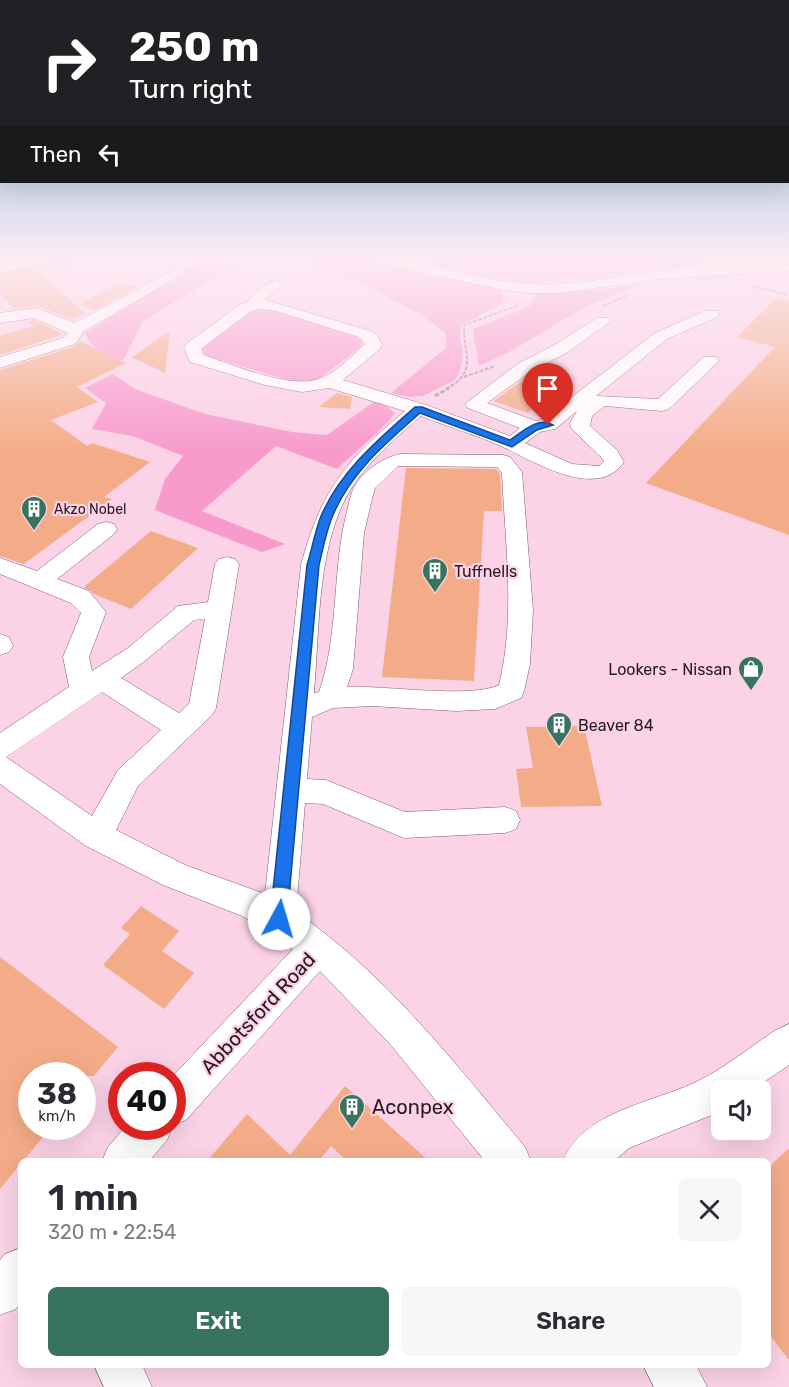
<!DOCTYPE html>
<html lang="en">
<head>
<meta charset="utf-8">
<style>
  :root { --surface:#fff; --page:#f7f7f7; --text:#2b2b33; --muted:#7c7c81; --accent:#37735d }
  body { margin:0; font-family:Rubik,sans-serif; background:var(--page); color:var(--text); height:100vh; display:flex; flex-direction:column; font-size:22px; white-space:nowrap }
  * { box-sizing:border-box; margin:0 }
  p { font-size:20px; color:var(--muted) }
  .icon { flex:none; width:33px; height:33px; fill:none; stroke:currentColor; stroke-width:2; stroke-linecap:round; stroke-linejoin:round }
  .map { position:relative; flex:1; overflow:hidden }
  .drawer { position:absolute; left:18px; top:1158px; width:753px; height:210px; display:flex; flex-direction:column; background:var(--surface); border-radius:9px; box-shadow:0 6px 24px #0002 }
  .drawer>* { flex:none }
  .top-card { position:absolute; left:0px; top:0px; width:789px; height:183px; box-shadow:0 6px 24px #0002; background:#202124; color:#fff; overflow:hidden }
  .controls { position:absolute; left:711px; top:1080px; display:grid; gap:12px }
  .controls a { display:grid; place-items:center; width:60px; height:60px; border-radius:9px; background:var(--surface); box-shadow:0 6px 24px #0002; font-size:30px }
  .speed { position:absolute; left:18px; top:1062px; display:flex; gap:12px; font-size:30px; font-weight:700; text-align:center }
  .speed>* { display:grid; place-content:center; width:78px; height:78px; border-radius:50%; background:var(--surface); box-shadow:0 6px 24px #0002; line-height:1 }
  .speed small { font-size:15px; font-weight:400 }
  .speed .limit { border:9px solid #d22; background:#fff; color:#111 }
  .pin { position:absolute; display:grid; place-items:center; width:51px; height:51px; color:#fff; margin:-62px -26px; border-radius:50% 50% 50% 0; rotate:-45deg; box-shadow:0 0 6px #0007 }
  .pin .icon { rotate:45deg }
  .me { position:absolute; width:66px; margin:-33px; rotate:6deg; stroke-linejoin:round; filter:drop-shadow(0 0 4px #0008) }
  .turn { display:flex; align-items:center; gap:21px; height:126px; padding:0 30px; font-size:27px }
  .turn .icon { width:78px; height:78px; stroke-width:2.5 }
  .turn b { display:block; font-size:42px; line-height:51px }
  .then { display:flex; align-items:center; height:57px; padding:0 30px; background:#0003; gap:12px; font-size:22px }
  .round { display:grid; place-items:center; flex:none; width:63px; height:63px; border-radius:9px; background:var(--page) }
  .headline { display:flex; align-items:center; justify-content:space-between; height:102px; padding:0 30px }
  h1 { font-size:36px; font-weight:600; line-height:45px }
  .cta { display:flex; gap:12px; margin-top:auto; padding:12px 30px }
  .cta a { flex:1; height:69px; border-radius:9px; background:var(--accent); color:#fff; font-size:24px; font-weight:600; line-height:69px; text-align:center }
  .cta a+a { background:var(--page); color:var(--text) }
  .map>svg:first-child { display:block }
</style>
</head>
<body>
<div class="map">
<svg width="789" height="1387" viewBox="0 0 789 1387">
  <rect width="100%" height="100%" fill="#fbd2e6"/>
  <g fill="#f89bcc">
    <path d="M51 258H101L0 282V273Z"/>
    <path d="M300 258H357L501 290 504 303 461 325 460 336 463 356 460 371 455 380 423 396 409 397 391 393 446 348V333L420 314 358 282Z"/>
    <path d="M401 258H714L722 262 524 284Z"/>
    <path d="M206 259 236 265 143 321 124 359 112 362 90 343 85 333Z"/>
    <path d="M641 284 585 307 511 351 479 366C478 353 473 342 473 329L530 306 535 294 615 288Z"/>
    <path d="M260 308 271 309 359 338 362 342 361 347 319 379 301 384 205 355 202 349 205 342 251 310Z"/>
    <path d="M113 374 135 389 205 414 292 432 327 435 378 399 395 413C379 434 356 450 337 469L276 446 202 511 285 544 262 552 155 510 165 479 183 456 133 436 92 429 106 403 85 388Z"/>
  </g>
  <g fill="#f4ac88">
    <path d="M33 267 85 314 72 319 37 306 15 309 0 294V275Z"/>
    <path d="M119 283 137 287 95 310 79 305Z"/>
    <path d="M776 298 789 301V535L646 483 775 347 737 337Z"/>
    <path d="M34 320 64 334 0 355V336L34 326 28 321Z"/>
    <path d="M170 331 165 373 132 357Z"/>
    <path d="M80 341 126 363 77 387 98 402 51 420 87 446 92 443 150 462 104 497 112 499 24 564 0 556V370L76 346Z"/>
    <path d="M531 374 563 385 528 413 494 401Z"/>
    <path d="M337 393 352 397 350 409 319 407Z"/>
    <path d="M406 468 496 469 500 474 502 511H484L474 681 382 677Z"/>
    <path d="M151 531 198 548 131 609 94 594 84 587Z"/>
    <path d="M584 726 602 806 521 807 516 769 533 768 526 727Z"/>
    <path d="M141 906 179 931 162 951 194 973 164 1009 103 965 130 934 121 928Z"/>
    <path d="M0 957 118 1047 94 1076H32V1126H52L0 1189Z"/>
    <path d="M345 1086 429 1161H347L331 1146 319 1161H207L247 1114 290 1155Z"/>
    <path d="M789 1148V1360L768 1333V1168Z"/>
  </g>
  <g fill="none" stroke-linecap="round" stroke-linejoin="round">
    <defs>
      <g id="minor">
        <path d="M28 258H53L51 261 0 273V265Z"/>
        <path d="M368 258C423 258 475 281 530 284 572 287 615 276 657 271 700 266 745 265 789 263V271L659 279 559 293H530L499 289 375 262Z"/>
        <path d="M171 271 176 272 178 275 176 278 84 331 75 344 0 368V357L63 338 68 333 34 318 0 323V313L36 308 75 323Z"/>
        <path d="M275 280 282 284 265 300 371 331 377 335 382 345 380 349 343 380 426 405 510 436 520 428 468 408 465 404 519 363 556 344 597 318H609L611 321 568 352 531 371 487 403 536 421 542 420 655 333 705 311H717L719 314 717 317 667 339 596 396 658 399 704 357H716L719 361 669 409 662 411 605 406 592 416 590 426 617 450 624 462C597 501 535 462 503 447 477 435 448 427 421 416 397 437 372 458 354 484 316 541 320 627 314 693L319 692C339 635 332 573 346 515 349 505 350 493 356 484 366 469 383 458 400 454L503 455 510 457 522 472 533 610 530 664 524 691 521 698 495 709 456 711 372 706 333 708 312 717 307 779 326 780 405 812 505 807 516 811 520 820 516 829 505 833 404 838 323 804 305 803 296 912C387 975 454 1062 525 1147L531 1161H485L390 1044 320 971 186 1120 173 1125V1126L167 1140 149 1161H102L108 1147 126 1126H172V1077L293 949 267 930 242 916 163 885 86 846 0 784V733L69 687 63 657 81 613 71 603 0 574V558L37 571 98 524 106 522 114 524 117 529 114 534 57 579 89 591 106 612 89 657 92 671 128 648 178 606 208 602 215 564 219 559 227 557 235 559 239 564 216 708 212 715 138 786 116 830 185 865 265 894 301 565C321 490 346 460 405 411L329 388 302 392 265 385 190 362 184 348 186 344 241 304 248 302 256 291ZM260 309 276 311 359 337 365 344C352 356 338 371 321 378 291 391 233 364 203 355L201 349 251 311ZM577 411 570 423 571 428 601 457 604 461 599 466 572 464 525 443 540 432 555 429ZM398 466 497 467 502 473C505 544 516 615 499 685 471 699 383 685 347 687L353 669 364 533 372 499 375 488ZM205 619 189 704 179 713 121 678 146 660 194 620ZM102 692 161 730 118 770 92 816 6 757Z"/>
        <path d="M0 634 9 637 13 646 9 652 0 655Z"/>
        <path d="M789 1024V1065L752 1090H722V1111L629 1148 614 1161H563C584 1110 654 1103 698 1081 725 1068 751 1046 776 1030Z"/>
        <path d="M21 1248V1303L16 1309 0 1315V1260L5 1254Z"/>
        <path d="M94 1365H142L152 1387H104Z"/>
        <path d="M643 1365H696L707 1387H654Z"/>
      </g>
    </defs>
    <use href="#minor" stroke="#805d6f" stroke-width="1"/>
    <g stroke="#b595a5" stroke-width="2" stroke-dasharray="4 1.5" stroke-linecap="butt">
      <path d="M752 286 789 295"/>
      <path d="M603 306 626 296"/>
      <path d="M464 377 495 366"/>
      <path d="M446 389C479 371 463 355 464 325L517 306 519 303"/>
    </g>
    <path stroke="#b595a5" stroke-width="3" stroke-dasharray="4.5 2" stroke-linecap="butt" d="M435 396 449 388"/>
    <use href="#minor" fill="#fff" fill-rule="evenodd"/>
  </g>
  <linearGradient id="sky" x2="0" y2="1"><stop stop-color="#61a6d3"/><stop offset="0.57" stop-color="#fdebf4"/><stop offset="1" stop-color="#fdebf4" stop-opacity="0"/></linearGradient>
  <rect width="789" height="452" fill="url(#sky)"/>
  <path fill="#1a73e8" stroke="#114b97" stroke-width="1.5" d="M415 407H422L510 440C522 432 538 416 553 425L537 430 512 447 420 413C386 443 351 472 333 515 326 531 323 549 319 565L287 919 285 924 279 927 273 924 270 919 307 565C312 549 315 531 321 516 341 470 379 439 415 407Z"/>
  <defs>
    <symbol id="building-pin" viewBox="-11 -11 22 30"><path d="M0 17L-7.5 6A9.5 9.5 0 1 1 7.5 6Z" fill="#37735d" stroke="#fbd2e6"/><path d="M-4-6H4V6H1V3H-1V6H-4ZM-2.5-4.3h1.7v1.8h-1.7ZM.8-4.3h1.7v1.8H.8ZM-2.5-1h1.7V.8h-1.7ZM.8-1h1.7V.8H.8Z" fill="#fff"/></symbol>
    <symbol id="shop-pin" viewBox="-11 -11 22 30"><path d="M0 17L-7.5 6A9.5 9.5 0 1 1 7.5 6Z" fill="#37735d" stroke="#fbd2e6"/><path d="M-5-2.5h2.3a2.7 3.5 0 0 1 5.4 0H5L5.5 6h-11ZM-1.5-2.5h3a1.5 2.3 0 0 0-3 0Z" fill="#fff"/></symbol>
  </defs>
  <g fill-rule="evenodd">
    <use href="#building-pin" x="19" y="494" width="30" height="40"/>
    <use href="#building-pin" x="420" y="556" width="30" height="40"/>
    <use href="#shop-pin" x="736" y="654" width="30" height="40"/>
    <use href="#building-pin" x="544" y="710" width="30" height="40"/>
    <use href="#building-pin" x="337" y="1092" width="30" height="40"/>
  </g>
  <g text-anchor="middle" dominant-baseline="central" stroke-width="4.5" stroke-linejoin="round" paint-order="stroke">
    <g font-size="14" fill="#281920" stroke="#fbd2e6" text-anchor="start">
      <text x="54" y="509">Akzo Nobel</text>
    </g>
    <g font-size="16" fill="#281920" stroke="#fbd2e6" text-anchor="start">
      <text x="454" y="571">Tuffnells</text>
      <text x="732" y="669" text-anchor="end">Lookers - Nissan</text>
      <text x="578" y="725">Beaver 84</text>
    </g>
    <g font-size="20" fill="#281920" stroke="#fbd2e6">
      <text transform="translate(258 1013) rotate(-47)">Abbotsford Road</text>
    </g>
    <g font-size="20" fill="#281920" stroke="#fbd2e6" text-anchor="start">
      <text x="372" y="1107">Aconpex</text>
    </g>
  </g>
</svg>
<div class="controls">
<a><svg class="icon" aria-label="sound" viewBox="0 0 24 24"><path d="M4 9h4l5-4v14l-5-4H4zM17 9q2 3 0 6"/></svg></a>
</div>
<div class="speed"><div>38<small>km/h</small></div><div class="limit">40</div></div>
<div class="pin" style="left:548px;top:425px;background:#d93025"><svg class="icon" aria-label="arrive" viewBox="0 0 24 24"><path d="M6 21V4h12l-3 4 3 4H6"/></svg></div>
<svg class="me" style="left:279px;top:919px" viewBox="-20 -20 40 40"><circle r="19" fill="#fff"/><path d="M0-13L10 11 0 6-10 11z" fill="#1a73e8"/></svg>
<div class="top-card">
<div class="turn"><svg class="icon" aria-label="right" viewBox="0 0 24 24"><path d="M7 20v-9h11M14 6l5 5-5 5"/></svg><div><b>250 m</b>Turn right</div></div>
<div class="then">Then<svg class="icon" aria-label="left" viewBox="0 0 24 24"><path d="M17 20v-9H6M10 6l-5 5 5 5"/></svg></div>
</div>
<section class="drawer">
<div class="headline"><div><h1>1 min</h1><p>320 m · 22:54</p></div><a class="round"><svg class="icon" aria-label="close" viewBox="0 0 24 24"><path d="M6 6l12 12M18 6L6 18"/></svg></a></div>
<div class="cta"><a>Exit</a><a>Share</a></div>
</section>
</div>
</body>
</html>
